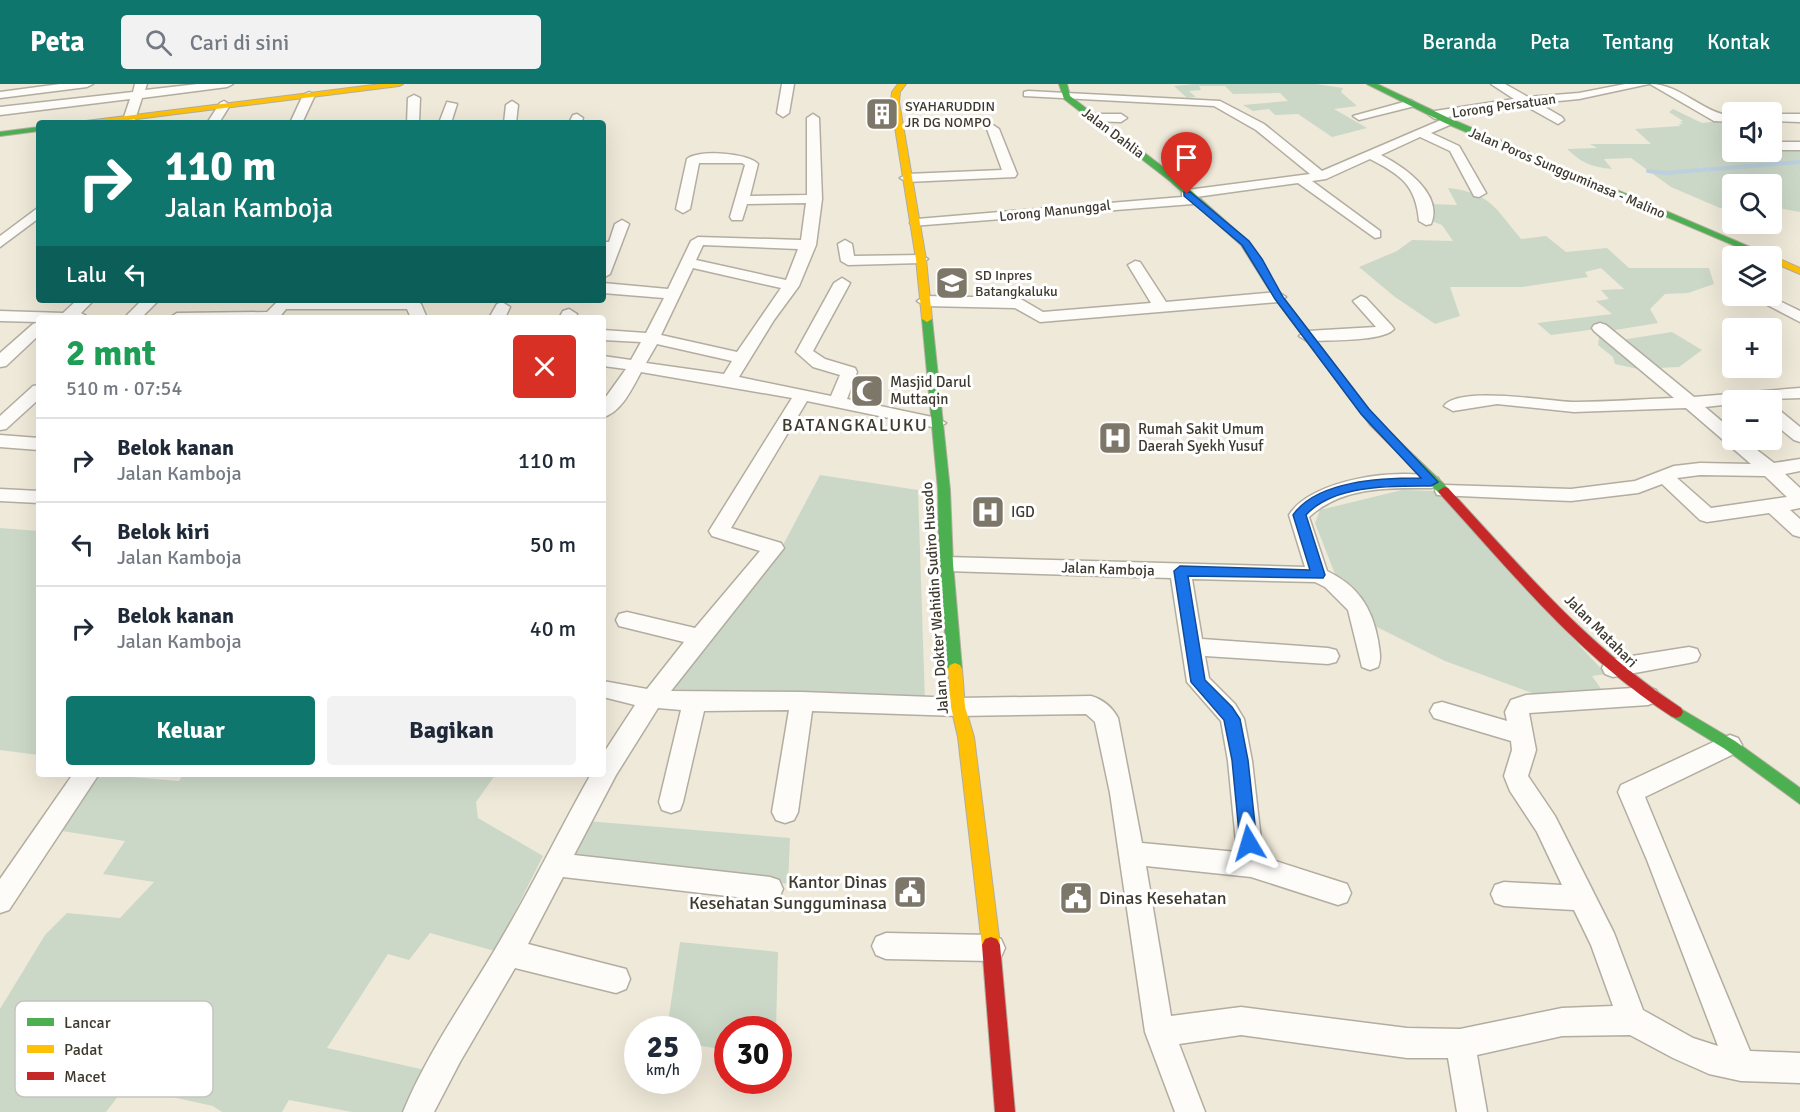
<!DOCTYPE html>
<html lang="id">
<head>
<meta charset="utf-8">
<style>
  :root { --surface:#fff; --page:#f2f2f3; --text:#1f2937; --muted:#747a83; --line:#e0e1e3; --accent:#0f766e }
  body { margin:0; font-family:Signika,sans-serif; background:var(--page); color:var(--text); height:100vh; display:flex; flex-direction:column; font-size:22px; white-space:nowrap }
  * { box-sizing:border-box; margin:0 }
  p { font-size:20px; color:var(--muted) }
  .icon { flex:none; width:33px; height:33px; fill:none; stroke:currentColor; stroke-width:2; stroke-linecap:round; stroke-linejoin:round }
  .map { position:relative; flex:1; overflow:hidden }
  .drawer { position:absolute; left:36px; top:231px; width:570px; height:462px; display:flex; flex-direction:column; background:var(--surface); border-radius:6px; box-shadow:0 6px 24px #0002 }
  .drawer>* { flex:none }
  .hud { position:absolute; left:36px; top:36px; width:570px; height:183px; border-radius:6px; box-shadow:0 6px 24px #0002; background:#0f766e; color:#fff; overflow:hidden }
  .controls { position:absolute; left:1722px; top:18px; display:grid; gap:12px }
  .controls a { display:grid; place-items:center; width:60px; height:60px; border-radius:6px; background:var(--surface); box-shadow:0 6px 24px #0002; font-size:30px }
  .speed { position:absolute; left:624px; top:932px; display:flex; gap:12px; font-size:30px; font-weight:700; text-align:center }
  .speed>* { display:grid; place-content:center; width:78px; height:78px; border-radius:50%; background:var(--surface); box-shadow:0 6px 24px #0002; line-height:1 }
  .speed small { font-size:15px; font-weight:400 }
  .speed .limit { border:9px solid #d22; background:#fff; color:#111 }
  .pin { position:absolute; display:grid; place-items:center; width:51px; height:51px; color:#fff; margin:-62px -26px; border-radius:50% 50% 50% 0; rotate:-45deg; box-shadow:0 0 6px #0007 }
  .pin .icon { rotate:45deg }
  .me { position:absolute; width:66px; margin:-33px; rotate:353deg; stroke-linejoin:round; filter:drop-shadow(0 0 4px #0008) }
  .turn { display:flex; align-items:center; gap:21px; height:126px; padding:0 30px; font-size:27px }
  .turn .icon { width:78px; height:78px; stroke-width:2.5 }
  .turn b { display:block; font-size:42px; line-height:51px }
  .then { display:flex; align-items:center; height:57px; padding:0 30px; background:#0003; gap:12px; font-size:22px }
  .round { display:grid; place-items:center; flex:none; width:63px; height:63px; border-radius:6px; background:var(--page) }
  .summary { display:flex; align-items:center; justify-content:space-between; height:102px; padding:0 30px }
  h1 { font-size:36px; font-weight:800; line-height:45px; color:#1e9e55 }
  .primary-button { display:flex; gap:12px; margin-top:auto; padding:12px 30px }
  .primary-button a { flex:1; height:69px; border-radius:6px; background:var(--accent); color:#fff; font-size:24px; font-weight:800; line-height:69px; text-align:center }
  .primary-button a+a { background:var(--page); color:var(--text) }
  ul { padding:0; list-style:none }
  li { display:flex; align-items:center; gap:18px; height:84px; padding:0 30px; border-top:2px solid var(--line) }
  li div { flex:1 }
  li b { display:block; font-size:22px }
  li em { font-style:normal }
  header { display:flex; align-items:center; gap:36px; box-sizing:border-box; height:84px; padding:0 30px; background:var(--accent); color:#fff }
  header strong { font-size:28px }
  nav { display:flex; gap:33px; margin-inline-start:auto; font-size:21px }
  .search { width:420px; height:54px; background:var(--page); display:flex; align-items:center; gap:15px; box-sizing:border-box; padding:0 21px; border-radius:6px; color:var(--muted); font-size:22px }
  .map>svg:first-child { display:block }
</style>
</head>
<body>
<header>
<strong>Peta</strong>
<div class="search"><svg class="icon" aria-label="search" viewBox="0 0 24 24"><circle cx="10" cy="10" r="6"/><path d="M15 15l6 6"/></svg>Cari di sini</div>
<nav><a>Beranda</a><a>Peta</a><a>Tentang</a><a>Kontak</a></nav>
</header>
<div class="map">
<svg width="1800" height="1028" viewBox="0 0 1800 1028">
  <rect width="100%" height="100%" fill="#efe9d9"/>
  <g fill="#cbd8c7">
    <path d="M1194 0H1316L1343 4 1341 8 1357 22 1334 25 1367 44 1332 53 1298 30 1275 31 1269 25 1253 27 1243 21 1288 17 1280 9 1233 10 1225 2H1199L1201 6 1189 7 1196 13 1187 14 1174 2Z"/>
    <path d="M1673 25 1702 39 1722 37 1732 43V68L1800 64V128L1772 123V100H1732V122L1720 124 1671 103 1631 74 1604 75 1612 85C1591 83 1582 79 1567 65L1597 64 1590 60H1651L1635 45 1680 42 1679 40H1683L1680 38 1683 37 1669 28Z"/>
    <path d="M1448 104C1491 109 1495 124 1521 155L1546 152 1566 168 1607 164 1629 184H1709L1714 200 1688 209 1665 210 1650 225 1658 239 1615 246 1621 256 1672 248 1702 266 1679 283 1638 285 1615 280 1613 273 1598 261 1599 254 1597 245 1551 251 1537 239 1612 230 1596 217 1609 215 1601 206 1624 205 1601 184 1585 188 1588 193 1522 203H1450L1460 232 1435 240 1395 213 1359 183 1397 167 1412 156 1453 157 1442 141 1423 134 1428 120 1457 121Z"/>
    <path d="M820 391 918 406 925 618 668 608 782 463Z"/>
    <path d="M1402 406 1436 407 1606 590 1592 592 1606 612 1551 616 1445 577 1371 540 1357 509 1337 495 1315 439 1320 426Z"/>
    <path d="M0 444 39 447V671L0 666Z"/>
    <path d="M95 690 179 697 183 690H496L476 718 478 734 543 772 495 867 430 849 409 876 388 870 327 964 425 986 407 1028H352L289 1016 282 1028H222L213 1022 154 1009 123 1006 106 1028H0V925L45 851 67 829 120 834 154 798 103 790 125 757 56 746Z"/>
    <path d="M587 737 790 754 788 800 564 773Z"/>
    <path d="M680 858 778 868 776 945H728L727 966 689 960 688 945H667Z"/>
  </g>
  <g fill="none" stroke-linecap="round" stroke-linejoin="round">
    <path stroke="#bdd0df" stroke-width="4" d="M1648 87 1665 89 1800 78"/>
    <defs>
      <g id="street">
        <path d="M60 0H93L87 3 0 14V8Z"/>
        <path d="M135 0H147L145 6 198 0H233L227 3 142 14 134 39H122L130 15 0 31V23L133 8Z"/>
        <path d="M782 0H794L789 29 783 33 777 29Z"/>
        <path d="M1491 0H1505L1528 13 1579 9 1625 0H1649L1579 15 1538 19 1562 33 1564 36 1558 40 1524 21 1435 35 1429 31 1435 27 1514 15Z"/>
        <path d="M1650 0C1681 0 1702 29 1732 32V38L1714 37Z"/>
        <path d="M1028 7 1220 17 1264 40 1322 87 1448 33 1454 37 1452 40 1431 49 1459 62 1486 109 1479 113 1474 112 1450 67 1420 53 1381 71C1403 82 1444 110 1431 140L1426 141 1419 137C1416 101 1401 91 1370 75L1326 95 1312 97 1380 147V153L1375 154 1298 99 1196 113 1200 116 1193 120 912 142 910 139 917 135 1182 113V107L1187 106 1310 90 1256 46 1214 22 1024 12V8Z"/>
        <path d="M309 8 315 11 302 39H290L303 11Z"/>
        <path d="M414 11 420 14 419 39H407L408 14Z"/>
        <path d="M1411 16 1417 20 1415 22 1359 36 1353 32Z"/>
        <path d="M224 17 230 21 219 39H207L220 19Z"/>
        <path d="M512 17 518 21 516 39H504L506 21Z"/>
        <path d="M447 18 457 20 451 39H439Z"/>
        <path d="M577 30 583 34 581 39H569L573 31Z"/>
        <path d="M813 30 819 34 822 115 816 161 799 202 774 236 739 293 831 312 840 291 813 283 796 268 834 199 842 194 850 199 813 267 825 275 855 284 857 288 847 315 937 334 946 339 937 344 807 317 731 444 781 459 784 464 671 607 802 608 958 614 1091 612C1102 615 1112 623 1118 634L1142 759 1237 768 1228 677 1221 637 1187 598 1171 494 946 487 939 485 936 480 939 475 946 473 1305 483 1289 431C1311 395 1400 383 1438 394L1440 398 1438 402 1431 404C1388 404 1343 402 1309 433L1327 487C1357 501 1372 523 1378 556 1379 565 1382 574 1378 583L1370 586 1362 583 1348 526 1325 503 1315 498 1192 495 1202 555 1328 564 1336 566 1339 572 1336 578 1328 580 1205 572 1209 594 1235 620 1244 635 1252 677 1263 773 1347 800 1351 809 1347 818 1338 821 1251 793 1146 782 1171 932 1241 923 1407 944 1460 945 1562 924 1613 922 1591 861 1574 826 1504 822 1495 819 1491 810 1495 801 1504 798 1562 801 1537 748 1510 707 1504 692 1512 666 1511 657 1434 634 1430 627 1434 620 1442 618 1507 637 1505 628 1511 616 1526 611 1648 603 1656 606 1659 612 1656 618 1648 621 1529 629 1536 666 1528 692 1555 732 1614 849 1643 926 1693 954 1718 962 1647 776 1618 708 1621 701 1722 654 1730 651 1738 654 1742 661 1738 668 1645 713 1750 967 1800 969V999L1741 997 1709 990 1673 974 1630 951 1562 952 1477 971 1487 1028H1457L1448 974H1407L1241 951 1179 960 1205 1028H1175L1145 948 1110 709 1095 638 1086 630 958 632 812 627 798 728 794 736 785 739 776 736 772 728 789 626 704 627 683 718 680 726 671 729 662 726 659 718 681 626 658 624 616 691 574 771 770 793 779 796 783 805 779 814 770 817 563 793 528 860 626 885 630 895 626 905 616 909 515 884 460 978 434 1028H403C428 967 467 914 500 857 533 801 559 747 591 690H603V670L635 621 603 613V597L647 605 684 558 619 542 616 536 619 530 627 528 695 544 760 467 712 452 709 447 792 314 641 288C633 303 621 329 603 333V317L626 285 603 282V272L631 276 641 258 603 256V246L646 249 664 214 603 209V199L668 205 691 157 698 153 801 156 806 119 747 120 742 136H732L730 133 745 81 742 79H699L690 125 683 129 676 125 687 75C698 65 748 69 758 80L750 112 807 111V34ZM703 161 798 165 786 196 696 176ZM693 184 781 204 737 268 661 251ZM657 260 732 277 724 290 646 279Z"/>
        <path d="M1092 30H1121L1127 34 1121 38 1088 37 1086 34Z"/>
        <path d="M1772 30H1800V38L1772 37Z"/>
        <path d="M993 41 999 45 1017 90 1015 93 907 98 900 94 907 90 1002 86 987 45Z"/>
        <rect x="1772" y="58" width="28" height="8"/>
        <path d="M39 123V134L0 163V152Z"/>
        <path d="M622 136 629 140 610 190 603 194 605 167 603 166V158H609L615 140Z"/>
        <path d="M845 156 852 160 854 172 921 171 928 175 921 179 848 181 841 177 838 160Z"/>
        <path d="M1135 177 1140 178 1166 218 1278 208 1286 213 1278 218 1040 238 1015 224 925 222 917 217 925 212 1019 214 1043 228 1151 219 1128 181Z"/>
        <path d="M1361 212 1366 214 1392 242 1394 245C1383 258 1326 256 1307 257L1299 252 1307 247 1376 243 1353 217Z"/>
        <path d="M1750 212H1769L1800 227V238Z"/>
        <path d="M77 216H94L81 229 90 234H39V238L0 237V227L63 229Z"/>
        <path d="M142 216H159L141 234H124Z"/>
        <path d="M279 216H416L421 220 427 234H411L407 225H286L279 234H169L177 229 267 228Z"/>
        <path d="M502 218 510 223 505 234H489L497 220Z"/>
        <path d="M569 225 577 230 575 234H559L563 227Z"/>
        <path d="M39 238V251L6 282 0 283V269L33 240Z"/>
        <path d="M1600 239 1606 241 1694 313 1800 304V314L1732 316V320L1705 323 1732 346V356H1744L1774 379 1800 375V387L1785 390 1800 404V424L1790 426 1800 435V453L1793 451 1769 429 1707 438 1700 436 1662 400 1638 409 1571 417 1437 411 1435 407 1437 403 1444 401 1571 405 1635 397 1674 382 1700 379 1751 380 1686 324 1574 328 1497 320 1453 327 1444 322C1459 301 1552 318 1576 318 1609 318 1641 315 1674 314L1594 247 1592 244 1594 241ZM1700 391 1765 392 1787 413 1711 424 1677 394Z"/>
        <path d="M39 301V315L6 345 0 346V332L33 302Z"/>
        <path d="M1772 324 1778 325 1800 343V358L1794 356 1772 338Z"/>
        <path d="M0 351 39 354V366L0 363Z"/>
        <path d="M0 405 39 407V419L0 417Z"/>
        <path d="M1689 563 1697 565 1700 571 1697 577 1689 579 1613 593 1605 590 1602 584 1605 578 1613 575Z"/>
        <path d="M73 690H99L9 826 0 829V795Z"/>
        <path d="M886 849 991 851 1001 855 1005 864 1001 873 991 877 886 875 876 871 872 862 876 853Z"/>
      </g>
      <g id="fast">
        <path d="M1059 0H1067L1070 12 1176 93 1248 157 1282 212 1378 337 1448 404 1450 407 1448 410H1440L1370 341 1275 215 1241 161 1170 97 1064 15Z"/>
        <path d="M1367 0H1377L1451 35 1771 172H1759L1445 39Z"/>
        <path d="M39 43V47L0 52V48Z"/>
        <path d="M927 232 932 235 950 406 953 480 962 585 960 589H950L948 585 939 480 938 406 922 235Z"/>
        <path d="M1676 622 1735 657 1800 704V720L1725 665 1671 632 1669 628 1671 624Z"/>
      </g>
      <g id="slow">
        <path d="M381 0H403L399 2 105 39H82L86 37Z"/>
        <path d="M898 0H906L900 8 899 18 926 175 932 235 927 238 922 235 916 175 891 18 892 8Z"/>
        <path d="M1771 172 1775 173 1800 184V190L1772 178Z"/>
        <path d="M955 579 960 581 962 585 965 623 974 653 1000 861 997 867 991 869 985 867 982 861 958 653 951 623 948 585 950 581Z"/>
      </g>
      <g id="jam">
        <path d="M1444 403 1448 404C1523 485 1588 563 1681 624L1683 628 1681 632 1676 634 1671 632C1578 571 1514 491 1440 410L1438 407Z"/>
        <path d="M991 853 997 855 1000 861 1015 1028H995L982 861 985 855Z"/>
      </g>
    </defs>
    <use href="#street" stroke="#b2ada0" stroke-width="3"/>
    <use href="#fast" stroke="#b2ada0" stroke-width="2"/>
    <use href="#slow" stroke="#b2ada0" stroke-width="2"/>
    <use href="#jam" stroke="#b2ada0" stroke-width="2"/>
    <use href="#street" fill="#fdfcf9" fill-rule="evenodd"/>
    <use href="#fast" fill="#4caf50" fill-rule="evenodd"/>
    <use href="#slow" fill="#ffc107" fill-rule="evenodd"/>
    <use href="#jam" fill="#c62828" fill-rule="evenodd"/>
  </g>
  <path fill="#1a73e8" stroke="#114b97" stroke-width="1.5" d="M1184 108H1190L1249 157 1262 175 1283 213 1369 325 1438 398 1431 402C1393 402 1334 400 1306 431L1325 491 1323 494 1188 492 1205 596 1232 623 1240 635 1248 676 1257 759 1255 764 1249 766 1243 764 1240 759 1232 676 1224 636 1191 598 1174 487 1180 482 1310 486 1293 431C1317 396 1383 394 1421 394L1361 330 1275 215 1242 161 1184 112Z"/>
  <defs>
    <symbol id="building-square" viewBox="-11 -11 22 22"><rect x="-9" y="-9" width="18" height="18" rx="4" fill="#7d776a" stroke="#fff"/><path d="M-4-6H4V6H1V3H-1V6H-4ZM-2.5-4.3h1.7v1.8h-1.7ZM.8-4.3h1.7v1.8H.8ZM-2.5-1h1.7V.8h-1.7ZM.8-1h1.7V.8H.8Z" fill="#fff"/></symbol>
    <symbol id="school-square" viewBox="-11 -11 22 22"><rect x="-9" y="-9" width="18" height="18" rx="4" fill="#7d776a" stroke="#fff"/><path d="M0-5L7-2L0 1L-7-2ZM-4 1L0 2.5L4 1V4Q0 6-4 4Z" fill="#fff"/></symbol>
    <symbol id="mosque-square" viewBox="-11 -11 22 22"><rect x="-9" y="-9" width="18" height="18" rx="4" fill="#7d776a" stroke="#fff"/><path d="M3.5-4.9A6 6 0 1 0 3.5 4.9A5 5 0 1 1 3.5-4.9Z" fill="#fff"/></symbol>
    <symbol id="hospital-square" viewBox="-11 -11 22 22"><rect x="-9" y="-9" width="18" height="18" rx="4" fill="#7d776a" stroke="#fff"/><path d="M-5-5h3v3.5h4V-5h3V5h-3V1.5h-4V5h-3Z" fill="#fff"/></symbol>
    <symbol id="civic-square" viewBox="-11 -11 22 22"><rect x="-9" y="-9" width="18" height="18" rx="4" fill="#7d776a" stroke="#fff"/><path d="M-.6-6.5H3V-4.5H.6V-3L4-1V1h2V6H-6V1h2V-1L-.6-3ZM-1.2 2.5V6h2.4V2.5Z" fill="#fff"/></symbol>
  </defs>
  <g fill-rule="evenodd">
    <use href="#building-square" x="863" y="11" width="38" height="38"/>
    <use href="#school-square" x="933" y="180" width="38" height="38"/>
    <use href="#mosque-square" x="848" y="288" width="38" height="38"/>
    <use href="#hospital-square" x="1096" y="335" width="38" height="38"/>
    <use href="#hospital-square" x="969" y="409" width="38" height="38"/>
    <use href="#civic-square" x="891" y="789" width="38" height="38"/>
    <use href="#civic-square" x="1057" y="795" width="38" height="38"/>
  </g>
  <g text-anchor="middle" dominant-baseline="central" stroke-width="6" stroke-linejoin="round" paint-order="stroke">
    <g font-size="14" fill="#3f3a2e" stroke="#fff" text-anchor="start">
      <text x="905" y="22">SYAHARUDDIN<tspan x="905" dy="16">JR DG NOMPO</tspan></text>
      <text x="975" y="191">SD Inpres<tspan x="975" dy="16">Batangkaluku</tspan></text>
    </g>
    <g font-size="14" fill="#3f3a2e" stroke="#fff">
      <text transform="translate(1504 22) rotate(-8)">Lorong Persatuan</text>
      <text transform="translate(1113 49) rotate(37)">Jalan Dahlia</text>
      <text transform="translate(1567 89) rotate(23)">Jalan Poros Sungguminasa - Malino</text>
      <text transform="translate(1055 127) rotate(-6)">Lorong Manunggal</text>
    </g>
    <g font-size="15" fill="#3f3a2e" stroke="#fff" text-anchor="start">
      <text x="890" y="298">Masjid Darul<tspan x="890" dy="17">Muttaqin</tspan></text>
      <text x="1138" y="345">Rumah Sakit Umum<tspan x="1138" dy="17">Daerah Syekh Yusuf</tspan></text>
      <text x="1011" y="428">IGD</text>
    </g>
    <g font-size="15" fill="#3f3a2e" stroke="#fff">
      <text transform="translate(1108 485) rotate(2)">Jalan Kamboja</text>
      <text transform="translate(935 514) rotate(-94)">Jalan Dokter Wahidin Sudiro Husodo</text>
      <text transform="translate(1601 547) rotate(45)">Jalan Matahari</text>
    </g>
    <g font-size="18" letter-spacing="1.5" fill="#3f3a2e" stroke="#fff">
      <text x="855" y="341">BATANGKALUKU</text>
    </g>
    <g font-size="18" fill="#3f3a2e" stroke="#fff" text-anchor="end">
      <text x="887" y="798">Kantor Dinas<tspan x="887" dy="21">Kesehatan Sungguminasa</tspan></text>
      <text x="1099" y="814" text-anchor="start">Dinas Kesehatan</text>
    </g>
  </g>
  <rect x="15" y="917" width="198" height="96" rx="9" fill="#fff" stroke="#c5c4c0" stroke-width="1.5"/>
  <rect x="27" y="934" width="27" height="8" fill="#4caf50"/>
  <rect x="27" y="961" width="27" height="8" fill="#ffc107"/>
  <rect x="27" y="988" width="27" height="8" fill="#c62828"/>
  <g font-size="16" fill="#3f3a2e">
    <text x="64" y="944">Lancar</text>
    <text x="64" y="971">Padat</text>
    <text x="64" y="998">Macet</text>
  </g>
</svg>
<div class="controls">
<a><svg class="icon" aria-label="sound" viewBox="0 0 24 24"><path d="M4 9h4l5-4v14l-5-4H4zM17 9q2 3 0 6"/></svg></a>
<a><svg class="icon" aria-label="search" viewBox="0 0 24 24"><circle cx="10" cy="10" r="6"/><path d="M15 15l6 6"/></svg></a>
<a><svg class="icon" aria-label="layers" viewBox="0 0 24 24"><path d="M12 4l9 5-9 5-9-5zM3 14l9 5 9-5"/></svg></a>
<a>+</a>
<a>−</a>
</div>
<div class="speed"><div>25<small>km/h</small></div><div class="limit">30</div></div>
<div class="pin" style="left:1187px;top:110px;background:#d93025"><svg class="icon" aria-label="arrive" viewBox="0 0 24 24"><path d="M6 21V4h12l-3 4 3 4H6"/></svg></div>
<svg class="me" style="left:1249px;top:759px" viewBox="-20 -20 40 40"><path d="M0-17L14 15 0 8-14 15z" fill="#1a73e8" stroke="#fff" stroke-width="4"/></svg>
<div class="hud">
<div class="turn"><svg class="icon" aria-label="right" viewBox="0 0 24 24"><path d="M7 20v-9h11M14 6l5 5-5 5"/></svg><div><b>110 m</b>Jalan Kamboja</div></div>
<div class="then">Lalu<svg class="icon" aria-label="left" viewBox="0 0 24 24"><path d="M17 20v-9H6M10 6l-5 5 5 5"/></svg></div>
</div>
<section class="drawer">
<div class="summary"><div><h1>2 mnt</h1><p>510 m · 07:54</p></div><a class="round" style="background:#d93025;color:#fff"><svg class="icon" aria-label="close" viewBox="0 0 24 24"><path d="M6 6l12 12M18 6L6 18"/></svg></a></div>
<ul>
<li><svg class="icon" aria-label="right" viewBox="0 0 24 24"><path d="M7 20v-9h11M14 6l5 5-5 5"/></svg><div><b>Belok kanan</b><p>Jalan Kamboja</p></div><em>110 m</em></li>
<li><svg class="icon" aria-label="left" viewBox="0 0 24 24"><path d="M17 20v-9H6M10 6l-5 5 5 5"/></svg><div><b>Belok kiri</b><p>Jalan Kamboja</p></div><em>50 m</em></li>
<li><svg class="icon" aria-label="right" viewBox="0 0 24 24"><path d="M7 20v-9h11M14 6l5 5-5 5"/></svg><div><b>Belok kanan</b><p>Jalan Kamboja</p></div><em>40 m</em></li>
</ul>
<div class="primary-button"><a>Keluar</a><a>Bagikan</a></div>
</section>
</div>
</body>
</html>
